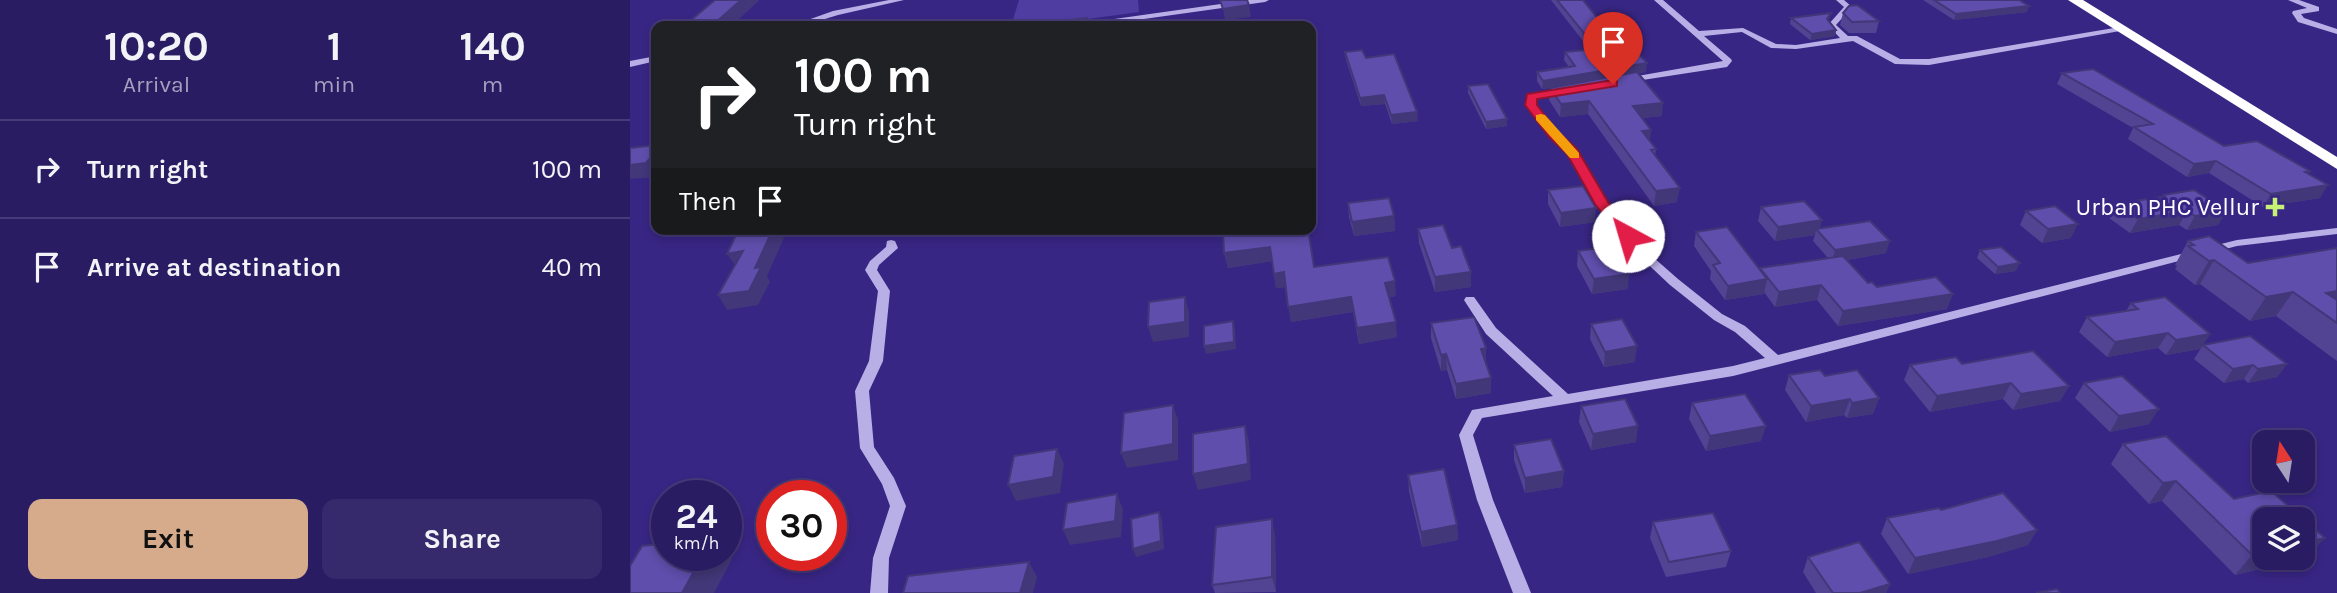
<!DOCTYPE html>
<html lang="en">
<head>
<meta charset="utf-8">
<style>
  :root { --surface:#2a1c63; --page:#36296c; --text:#f1f3f6; --muted:#a5a1be; --line:#463a78; --accent:#d6ab8b }
  body { margin:0; font-family:Karla,sans-serif; background:var(--page); color:var(--text); height:100vh; display:flex; flex-direction:column; font-size:26px; white-space:nowrap }
  * { box-sizing:border-box; margin:0 }
  p { font-size:23px; color:var(--muted) }
  .icon { flex:none; width:38px; height:38px; fill:none; stroke:currentColor; stroke-width:2; stroke-linecap:round; stroke-linejoin:round }
  .map { position:relative; flex:1; overflow:hidden }
  .side { display:flex; flex-direction:column; background:var(--surface); width:630px }
  .side>* { flex:none }
  .top-card { position:absolute; left:21px; top:21px; width:665px; height:214px; border-radius:14px; box-shadow:0 4px 10px #0003,0 0 0 2px var(--line); background:#202124; color:#fff; overflow:hidden }
  .needle { width:46px; rotate:348deg }
  .tools { position:absolute; left:1622px; top:430px; display:grid; gap:14px }
  .tools a { display:grid; place-items:center; width:63px; height:63px; border-radius:14px; background:var(--surface); box-shadow:0 4px 10px #0003,0 0 0 2px var(--line); font-size:35px }
  .speed { position:absolute; left:21px; top:480px; display:flex; gap:14px; font-size:35px; font-weight:700; text-align:center }
  .speed>* { display:grid; place-content:center; width:91px; height:91px; border-radius:50%; background:var(--surface); box-shadow:0 4px 10px #0003,0 0 0 2px var(--line); line-height:1 }
  .speed small { font-size:18px; font-weight:400 }
  .speed .limit { border:10px solid #d22; background:#fff; color:#111 }
  .pin { position:absolute; display:grid; place-items:center; width:60px; height:60px; color:#fff; margin:-72px -30px; border-radius:50% 50% 50% 0; rotate:-45deg; box-shadow:0 0 7px #0007 }
  .pin .icon { rotate:45deg }
  .me { position:absolute; width:77px; margin:-38px; rotate:321deg; stroke-linejoin:round; filter:drop-shadow(0 0 5px #0008) }
  .turn { display:flex; align-items:center; gap:24px; height:147px; padding:0 28px; font-size:32px }
  .turn .icon { width:91px; height:91px; stroke-width:2.5 }
  .turn b { display:block; font-size:49px; line-height:60px }
  .then { display:flex; align-items:center; height:66px; padding:0 28px; background:#0003; gap:14px; font-size:26px }
  .eta { display:flex; justify-content:space-evenly; align-items:center; height:119px; text-align:center }
  .eta b { font-size:42px; font-weight:700; line-height:49px }
  .primary-button { display:flex; gap:14px; margin-top:auto; padding:14px 28px }
  .primary-button a { flex:1; height:80px; border-radius:14px; background:var(--accent); color:#111; font-size:28px; font-weight:700; line-height:80px; text-align:center }
  .primary-button a+a { background:var(--page); color:var(--text) }
  ul { padding:0; list-style:none }
  li { display:flex; align-items:center; gap:21px; height:98px; padding:0 28px; border-top:2px solid var(--line) }
  li div { flex:1 }
  li b { display:block; font-size:26px }
  li em { font-style:normal }
  main { display:flex; flex:1; min-height:0 }
  .map>svg:first-child { display:block }
</style>
</head>
<body>
<main>
<section class="side">
<div class="eta">
<div><b>10:20</b><p>Arrival</p></div>
<div><b>1</b><p>min</p></div>
<div><b>140</b><p>m</p></div>
</div>
<ul>
<li><svg class="icon" aria-label="right" viewBox="0 0 24 24"><path d="M7 20v-9h11M14 6l5 5-5 5"/></svg><div><b>Turn right</b></div><em>100 m</em></li>
<li><svg class="icon" aria-label="arrive" viewBox="0 0 24 24"><path d="M6 21V4h12l-3 4 3 4H6"/></svg><div><b>Arrive at destination</b></div><em>40 m</em></li>
</ul>
<div class="primary-button"><a>Exit</a><a>Share</a></div>
</section>
<div class="map">
<svg width="1707" height="593" viewBox="0 0 1707 593">
  <rect width="100%" height="100%" fill="#382684"/>
  <path fill="#4f3da2" d="M389 0H508L509 12 407 26H381Z"/>
  <g fill="none" stroke-linecap="round" stroke-linejoin="round">
    <g fill="#b9afe7" fill-rule="evenodd">
      <path d="M259 0H274L208 15 172 26H161L203 11Z"/>
      <path d="M619 0H639L635 2 464 26H445L449 24Z"/>
      <path d="M1024 0H1033L1069 31 1113 28 1146 44 1166 45 1210 38 1198 25 1214 7 1206 0H1214L1222 7 1206 25 1218 36H1227L1270 59H1299L1490 27 1494 29 1490 31 1299 65 1265 64 1223 41 1166 49 1141 48 1112 32 1074 36 1101 59 1102 61 1097 67 993 83V79L996 78 1093 61Z"/>
      <path d="M1658 0H1669L1689 7V11L1671 14 1674 18 1707 29V34L1668 22 1662 13 1663 11 1677 8Z"/>
      <path d="M26 56V61L0 67V61Z"/>
      <path d="M934 89 938 92 937 94 906 99V105L926 133 947 152 977 203 1015 250 1048 279 1092 314 1115 326 1148 355 1607 240 1707 228V234L1607 246 1103 376 852 418 843 435 863 500 901 593H883L847 500 829 435 842 410 923 396 856 334 834 300 836 297H844L866 328 938 394 1103 366 1135 358 1105 332 1084 320 1040 285 1007 254 967 204 938 154 920 137 896 105 898 95Z"/>
      <path d="M261 240 265 241 268 248 249 265 247 270 260 291 253 361 239 391 244 447 264 478 276 506 259 558 258 593H240L243 558 260 506 252 484 230 448 225 391 239 361 248 291 235 270 240 261 256 247 257 241Z"/>
    </g>
    <path fill="#fff" fill-rule="evenodd" d="M1438 0H1453L1707 157V169Z"/>
  </g>
  <g fill="#524393">
    <path d="M85 0H129L101 26H54Z"/>
    <path d="M921 0H953L982 36 1016 72 1008 73 1032 116 1012 118 1020 142 1026 149 1025 155 1047 202 1024 206 958 114 930 117 919 100 920 88 912 89 907 81V72L939 67 934 60 935 52 960 50Z"/>
    <path d="M1293 0H1389L1397 12 1324 20Z"/>
    <path d="M1201 13 1198 21 1206 30 1205 36 1180 40 1160 24 1161 18Z"/>
    <path d="M1213 13 1249 21 1246 33H1219L1210 25Z"/>
    <path d="M715 52 736 58 788 121 762 124 755 104 731 106 716 60Z"/>
    <path d="M1432 73 1594 146 1680 171 1678 174 1690 198 1633 207 1579 173 1557 177 1498 139 1503 128 1427 84Z"/>
    <path d="M838 86 877 126 856 129 838 93Z"/>
    <path d="M918 190 965 222 930 227 918 204Z"/>
    <path d="M1533 195 1588 225 1557 230 1549 225 1500 233 1479 218 1487 204 1532 197Z"/>
    <path d="M718 203 764 216 765 231 724 236 719 217Z"/>
    <path d="M1131 207 1256 253 1217 260 1238 283 1247 287 1317 309 1208 326 1187 300 1145 307 1134 292V294L1095 300 1080 279 1081 271 1064 246 1066 232 1130 270V268L1198 258 1183 241 1185 235 1145 241 1128 221Z"/>
    <path d="M1396 211 1441 238 1412 243 1390 225Z"/>
    <path d="M788 229 822 248 841 287 805 292 789 243Z"/>
    <path d="M1558 241 1618 263 1707 248V361L1646 316 1620 321 1570 284 1565 285 1545 269 1547 266 1545 265Z"/>
    <path d="M1350 250 1386 271 1365 274 1347 258Z"/>
    <path d="M948 251 998 289 962 294 947 266Z"/>
    <path d="M594 253 684 267 766 296 759 297 767 337 729 344 723 312 661 322 656 287 646 288 642 261 598 268Z"/>
    <path d="M1501 303 1580 334 1570 349 1536 355 1528 348 1477 357 1449 332 1457 317 1496 311Z"/>
    <path d="M801 323 861 378V393L826 399 817 370 811 371 801 338Z"/>
    <path d="M961 324 1005 362 974 367 960 339Z"/>
    <path d="M1573 345 1657 364 1647 377 1618 383 1614 379 1594 383 1564 359Z"/>
    <path d="M1332 364 1439 386 1430 401 1383 410 1373 399 1300 412 1274 380 1280 365Z"/>
    <path d="M1159 375 1195 376 1249 398 1243 414 1217 418 1214 415 1176 422 1155 390Z"/>
    <path d="M1454 383 1519 424 1480 432 1445 398Z"/>
    <path d="M1062 403 1131 441 1076 451 1059 419Z"/>
    <path d="M951 406 1006 442 961 450 949 422Z"/>
    <path d="M1493 444 1604 499 1676 558 1605 575 1532 501 1519 504 1481 464Z"/>
    <path d="M884 445 934 471 932 487 895 493 884 460Z"/>
    <path d="M778 475 827 525 828 540 792 547 779 491Z"/>
    <path d="M1311 510 1407 530 1398 545 1358 557 1278 574 1251 534 1257 518Z"/>
    <path d="M1023 522 1101 551 1096 567 1036 577 1020 538Z"/>
    <path d="M645 535 646 592 585 593 582 585Z"/>
    <path d="M1178 557 1260 584 1256 593H1186L1173 572Z"/>
  </g>
  <g fill="#423778">
    <path d="M111 0H129L101 26H85L84 24Z"/>
    <path d="M619 5 621 17 595 20 593 9Z"/>
    <path d="M1399 6 1397 12 1324 20 1326 14Z"/>
    <path d="M1206 30 1205 36 1180 40 1182 34Z"/>
    <path d="M1017 63 1016 72 912 89 913 81Z"/>
    <path d="M754 95 755 104 731 106 730 98Z"/>
    <path d="M959 101 958 114 930 117 931 104Z"/>
    <path d="M1033 103 1032 116 1002 119 1003 106Z"/>
    <path d="M787 112 788 121 762 124 761 115Z"/>
    <path d="M877 119V126L856 129V122Z"/>
    <path d="M1021 130 1020 143 1012 131Z"/>
    <path d="M26 151V175L25 177 0 179V165Z"/>
    <path d="M1586 161 1579 173 1557 177 1564 164Z"/>
    <path d="M1698 185 1690 198 1633 207 1641 194Z"/>
    <path d="M1050 188 1047 202 1024 206 1026 191Z"/>
    <path d="M966 208 965 222 930 227 931 213Z"/>
    <path d="M1557 211 1549 225 1500 233 1508 219Z"/>
    <path d="M1597 211 1588 225 1557 230 1565 216Z"/>
    <path d="M764 216 765 231 724 236 722 222Z"/>
    <path d="M1192 220 1189 232 1186 229 1185 235 1145 241 1148 227Z"/>
    <path d="M1448 224 1441 238 1412 243 1418 229Z"/>
    <path d="M143 229H158L137 276 140 282 128 305 97 310 88 295 125 268Z"/>
    <path d="M1260 241 1256 253 1202 262 1205 250Z"/>
    <path d="M640 247 643 261 598 268 594 253Z"/>
    <path d="M113 251 107 268 97 254Z"/>
    <path d="M1584 260 1570 284 1565 285 1579 261Z"/>
    <path d="M1390 263 1386 271 1365 274 1368 267Z"/>
    <path d="M654 272 657 287 646 288 644 274Z"/>
    <path d="M841 272V287L805 292V277Z"/>
    <path d="M999 274 998 289 962 294 964 279Z"/>
    <path d="M1137 279 1134 294 1095 300 1098 286Z"/>
    <path d="M765 281 766 296 757 298 755 283Z"/>
    <path d="M1191 285 1187 300 1145 307 1149 292Z"/>
    <path d="M1707 291V312L1696 293Z"/>
    <path d="M1663 292 1646 316 1620 321 1636 297Z"/>
    <path d="M1323 294 1317 309 1208 326 1213 311Z"/>
    <path d="M555 297 559 312V337L523 342 518 327Z"/>
    <path d="M721 297 723 312 661 322 658 307Z"/>
    <path d="M603 321 605 329 606 349 576 354 574 346Z"/>
    <path d="M766 322 767 337 729 344 727 328Z"/>
    <path d="M1538 333 1528 348 1477 357 1485 342Z"/>
    <path d="M1580 334 1570 349 1536 355 1546 340Z"/>
    <path d="M1007 346 1005 362 974 367 975 352Z"/>
    <path d="M856 348V363L851 349Z"/>
    <path d="M816 354 817 370 811 371V355Z"/>
    <path d="M1657 364 1647 377 1618 383 1628 369Z"/>
    <path d="M1623 365 1614 379 1594 383 1603 369Z"/>
    <path d="M861 378V393L826 399V384Z"/>
    <path d="M1381 383 1373 399 1300 412 1307 396Z"/>
    <path d="M1439 386 1430 401 1383 410 1391 394Z"/>
    <path d="M1249 398 1243 414 1217 418 1222 403Z"/>
    <path d="M1220 399 1214 415 1176 422 1181 406Z"/>
    <path d="M543 405 548 420V460L497 468 491 453Z"/>
    <path d="M1529 409 1519 424 1480 432 1489 416Z"/>
    <path d="M615 426 619 441 621 480 568 490 563 474Z"/>
    <path d="M1008 426 1006 442 961 450 963 434Z"/>
    <path d="M1136 426 1131 441 1076 451 1080 436Z"/>
    <path d="M427 449 434 464 430 493 386 501 378 485Z"/>
    <path d="M934 471 932 487 895 493V478Z"/>
    <path d="M1546 481 1532 501 1519 504 1533 483Z"/>
    <path d="M487 494 493 510 491 537 440 545 433 530Z"/>
    <path d="M529 512 532 520 534 549 506 557 503 549Z"/>
    <path d="M642 519 645 535 646 592 642 577Z"/>
    <path d="M827 525 828 540 792 547 791 532Z"/>
    <path d="M1407 530 1398 545 1358 557 1278 574 1285 558Z"/>
    <path d="M1695 538 1676 558 1605 575 1622 555 1634 552V558H1673V543Z"/>
    <path d="M96 552 102 559 84 593H52L73 555H96Z"/>
    <path d="M399 562 407 577 403 593H390Z"/>
    <path d="M1260 584 1256 593H1230Z"/>
  </g>
  <g fill="#5f4eab" stroke="#423778" stroke-width="2">
    <path d="M85 0H111L84 24 54 26Z"/>
    <path d="M590 0H617L619 5 593 9Z"/>
    <path d="M927 0H953L982 36 991 35 1017 63 913 81 907 72 945 66 935 52 967 49Z"/>
    <path d="M1304 0H1389L1399 6 1326 14Z"/>
    <path d="M1227 5 1249 21 1222 22 1213 13 1219 6Z"/>
    <path d="M1201 13 1197 19 1206 30 1182 34 1161 18Z"/>
    <path d="M457 18 460 26H439L437 20Z"/>
    <path d="M732 50 736 58 764 54 787 112 761 115 754 95 730 98 715 52Z"/>
    <path d="M1463 69 1594 146 1627 141 1680 171 1675 172 1698 185 1641 194 1586 161 1564 164 1504 127 1523 124 1432 73Z"/>
    <path d="M1007 72 1033 103 1003 106 1021 130 1012 131 1026 149 1021 150 1050 188 1026 191 959 101 931 104 920 88Z"/>
    <path d="M858 84 877 119 856 122 838 86Z"/>
    <path d="M26 145V151L16 163 0 165V148Z"/>
    <path d="M953 186 966 208 931 213 918 190Z"/>
    <path d="M1564 190 1597 211 1565 216 1557 211 1508 219 1487 204 1536 196 1533 195Z"/>
    <path d="M759 198 764 216 722 222 718 203Z"/>
    <path d="M1174 201 1192 220 1148 227 1131 207Z"/>
    <path d="M1425 206 1448 224 1418 229 1396 211Z"/>
    <path d="M1240 221 1260 241 1205 250 1186 229Z"/>
    <path d="M813 225 822 248 831 246 841 272 805 277 788 229Z"/>
    <path d="M1097 227 1137 279 1098 286 1083 265 1090 263 1066 232Z"/>
    <path d="M126 229H143L125 268 131 267 119 291 88 295 113 251 97 254 106 235 123 233Z"/>
    <path d="M604 229H678L684 267 758 257 765 281 755 283 766 322 727 328 721 297 658 307 654 272 644 274 640 247 594 253 593 231Z"/>
    <path d="M1579 236 1618 263 1707 248V291L1696 293 1707 300V323L1663 292 1636 297 1584 260 1579 261 1558 246 1564 245 1558 241Z"/>
    <path d="M983 246 999 274 964 279 948 251Z"/>
    <path d="M1371 247 1390 263 1368 267 1350 250Z"/>
    <path d="M1213 256 1238 283 1242 282 1247 287 1306 277 1323 294 1213 311 1191 285 1149 292 1130 268Z"/>
    <path d="M555 297V322L518 327 519 302Z"/>
    <path d="M1535 297 1580 334 1546 340 1538 333 1485 342 1457 317 1508 309 1501 303Z"/>
    <path d="M844 317 856 348 851 349 861 378 826 384 816 354 811 355 801 323Z"/>
    <path d="M992 319 1007 346 975 352 961 324Z"/>
    <path d="M603 321 604 342 574 346V326Z"/>
    <path d="M1620 336 1657 364 1628 369 1623 365 1603 369 1573 345Z"/>
    <path d="M1403 351 1439 386 1391 394 1381 383 1307 396 1280 365 1326 357 1332 364Z"/>
    <path d="M1190 370 1195 376 1227 370 1249 398 1222 403 1220 399 1181 406 1159 375Z"/>
    <path d="M1492 376 1529 409 1489 416 1454 383Z"/>
    <path d="M1115 394 1136 426 1080 436 1062 403Z"/>
    <path d="M995 399 1008 426 963 434 951 406Z"/>
    <path d="M543 405V444L491 453 494 413Z"/>
    <path d="M615 426 618 464 563 474V434Z"/>
    <path d="M1536 436 1604 499 1641 491 1695 538 1673 543V520H1634V552L1622 555 1546 481 1533 483 1493 444Z"/>
    <path d="M921 439 934 471 895 478 884 445Z"/>
    <path d="M427 449 423 477 378 485 384 456Z"/>
    <path d="M814 469 827 525 791 532 778 475Z"/>
    <path d="M1373 493 1407 530 1367 541 1285 558 1257 518 1309 508 1311 510Z"/>
    <path d="M487 494 485 521 433 530 437 503Z"/>
    <path d="M529 512 531 541 503 549 501 519Z"/>
    <path d="M1083 513 1101 551 1039 562 1023 522Z"/>
    <path d="M642 519V577L582 585 586 527Z"/>
    <path d="M1229 542 1260 584 1230 593H1203L1178 557Z"/>
    <path d="M37 543V555H73L52 593H0V566L12 546Z"/>
    <path d="M399 562 390 593H273L278 576Z"/>
    <path d="M1427 589 1430 593H1406Z"/>
  </g>
  <path fill="#e11d48" stroke="#92132f" stroke-width="2" d="M983 80 987 81V86L907 99V105L928 132 947 149 978 202 1006 236 998 240 993 239 965 204 937 154 919 137 895 105 897 94Z"/>
  <path fill="#f59e0b" d="M911 114 915 115 949 153V158H940L906 120V115Z"/>
  <path fill="#c6f174" stroke="#382684" stroke-width="2.5" d="M1641.5 196.5h7v7h7v7h-7v7h-7v-7h-7v-7h7z"/>
  <g text-anchor="middle" dominant-baseline="central" stroke-width="6" stroke-linejoin="round" paint-order="stroke">
    <g font-size="24" fill="#fff" stroke="#382684" text-anchor="end">
      <text x="1629" y="207">Urban PHC Vellur</text>
    </g>
  </g>
</svg>
<div class="tools">
<a><svg class="needle" viewBox="-14 -14 28 28"><path d="M0-13l5 13h-10z" fill="#e53935"/><path d="M0 13l5-13h-10z" fill="#a5a1be"/></svg></a>
<a><svg class="icon" aria-label="layers" viewBox="0 0 24 24"><path d="M12 4l9 5-9 5-9-5zM3 14l9 5 9-5"/></svg></a>
</div>
<div class="speed"><div>24<small>km/h</small></div><div class="limit">30</div></div>
<div class="pin" style="left:983px;top:84px;background:#d93025"><svg class="icon" aria-label="arrive" viewBox="0 0 24 24"><path d="M6 21V4h12l-3 4 3 4H6"/></svg></div>
<svg class="me" style="left:998px;top:236px" viewBox="-20 -20 40 40"><circle r="19" fill="#fff"/><path d="M0-13L10 11 0 6-10 11z" fill="#e11d48"/></svg>
<div class="top-card">
<div class="turn"><svg class="icon" aria-label="right" viewBox="0 0 24 24"><path d="M7 20v-9h11M14 6l5 5-5 5"/></svg><div><b>100 m</b>Turn right</div></div>
<div class="then">Then<svg class="icon" aria-label="arrive" viewBox="0 0 24 24"><path d="M6 21V4h12l-3 4 3 4H6"/></svg></div>
</div>
</div>
</main>
</body>
</html>
